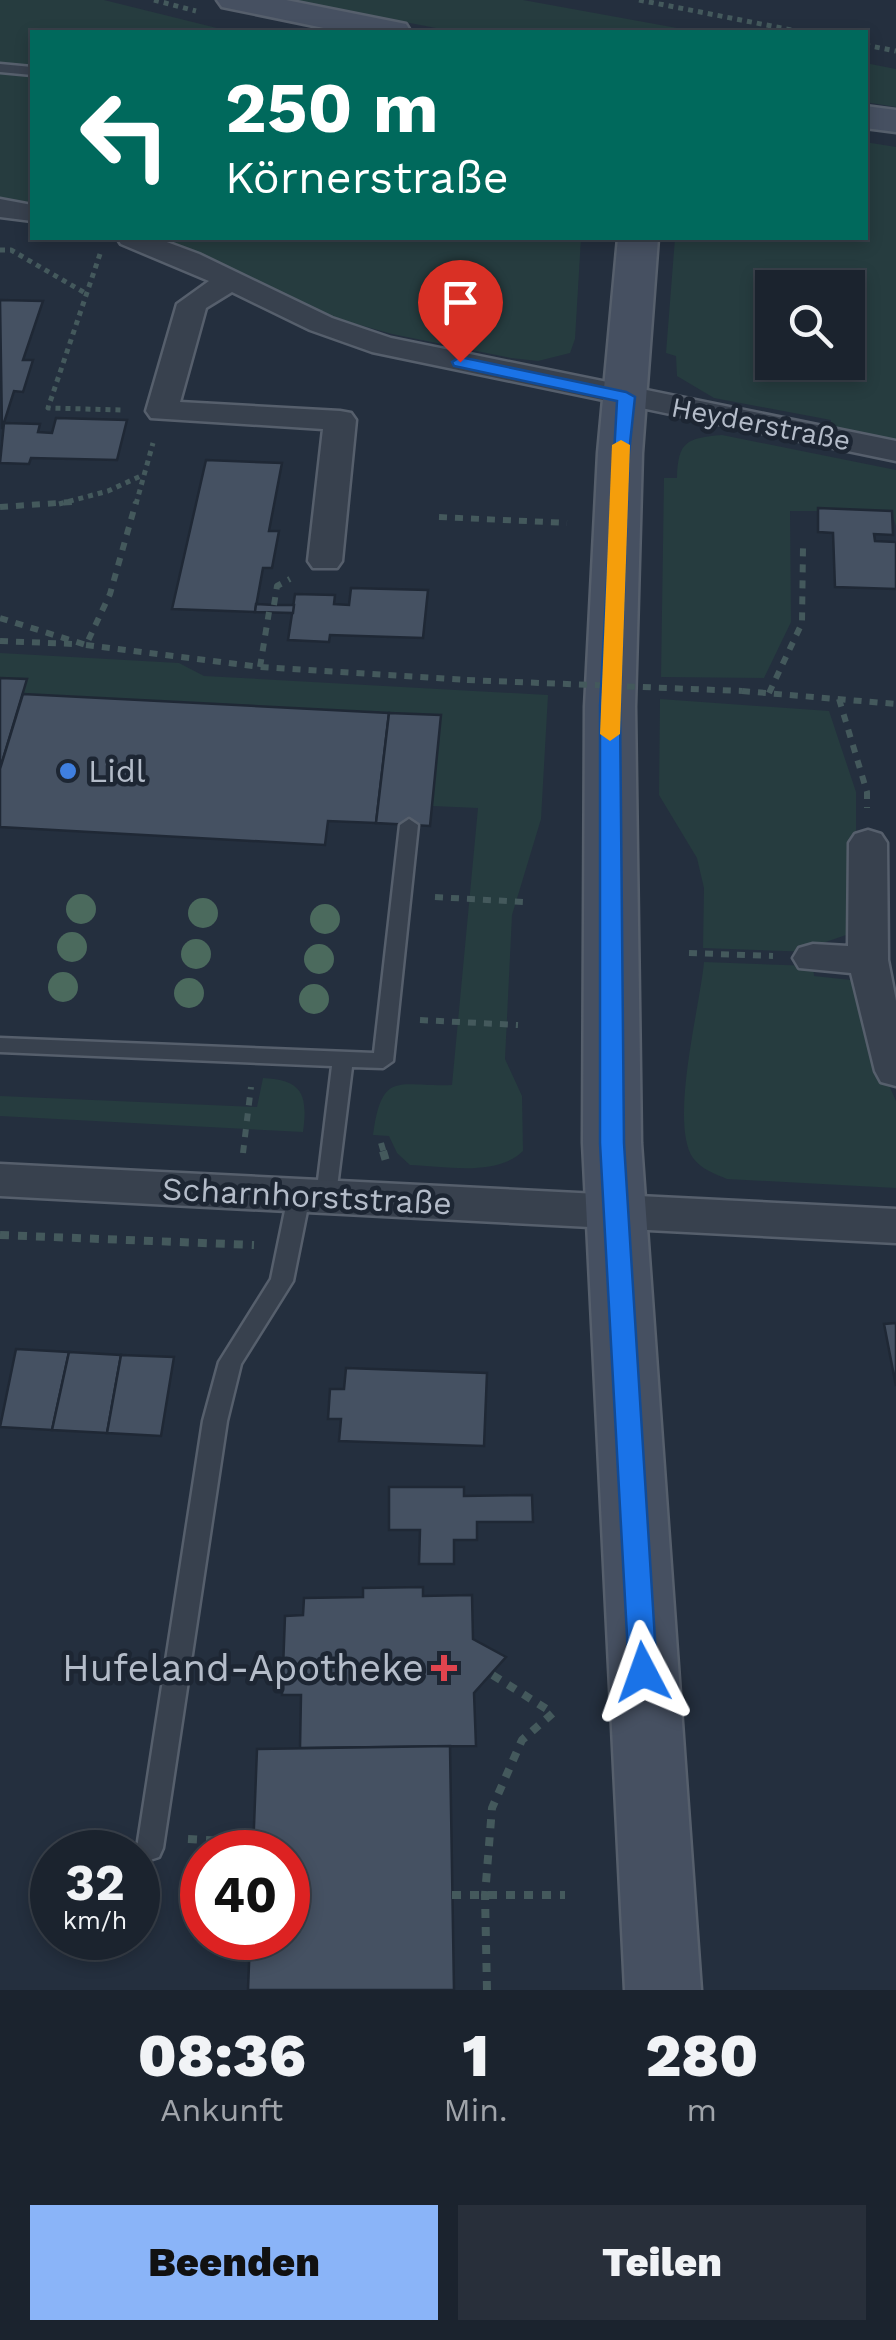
<!DOCTYPE html>
<html lang="de">
<head>
<meta charset="utf-8">
<style>
  :root { --surface:#1b232e; --page:#282f3a; --text:#f1f3f6; --muted:#a0a4aa; --line:#39404a; --accent:#8ab4f8 }
  body { margin:0; font-family:"Work Sans",sans-serif; background:var(--page); color:var(--text); height:100vh; display:flex; flex-direction:column; font-size:38px; white-space:nowrap }
  * { box-sizing:border-box; margin:0 }
  p { font-size:32px; color:var(--muted) }
  .icon { flex:none; width:55px; height:55px; fill:none; stroke:currentColor; stroke-width:2; stroke-linecap:round; stroke-linejoin:round }
  .map { position:relative; height:1990px; overflow:hidden }
  .panel { display:flex; flex-direction:column; background:var(--surface); flex:1 }
  .panel>* { flex:none }
  .banner { position:absolute; left:30px; top:30px; width:838px; height:210px; border-radius:0px; box-shadow:0 5px 15px #0003,0 0 0 2px var(--line); background:#00695c; color:#fff; overflow:hidden }
  .controls { position:absolute; left:755px; top:270px; display:grid; gap:20px }
  .controls a { display:grid; place-items:center; width:110px; height:110px; border-radius:0px; background:var(--surface); box-shadow:0 5px 15px #0003,0 0 0 2px var(--line); font-size:50px }
  .speed { position:absolute; left:30px; top:1830px; display:flex; gap:20px; font-size:50px; font-weight:700; text-align:center }
  .speed>* { display:grid; place-content:center; width:130px; height:130px; border-radius:50%; background:var(--surface); box-shadow:0 5px 15px #0003,0 0 0 2px var(--line); line-height:1 }
  .speed small { font-size:25px; font-weight:400 }
  .speed .limit { border:15px solid #d22; background:#fff; color:#111 }
  .pin { position:absolute; display:grid; place-items:center; width:85px; height:85px; color:#fff; margin:-102px -42px; border-radius:50% 50% 50% 0; rotate:-45deg; box-shadow:0 0 10px #0007 }
  .pin .icon { rotate:45deg }
  .me { position:absolute; width:110px; margin:-55px; rotate:356deg; stroke-linejoin:round; filter:drop-shadow(0 0 8px #0008) }
  .turn { display:flex; align-items:center; gap:35px; height:210px; padding:0 30px; font-size:45px }
  .turn .icon { width:130px; height:130px; stroke-width:2.5 }
  .turn b { display:block; font-size:70px; line-height:85px }
  .eta { display:flex; justify-content:space-evenly; align-items:center; height:170px; text-align:center }
  .eta b { font-size:60px; font-weight:800; line-height:70px }
  .primary-button { display:flex; gap:20px; margin-top:auto; padding:20px 30px }
  .primary-button a { flex:1; height:115px; border-radius:0px; background:var(--accent); color:#111; font-size:40px; font-weight:800; line-height:115px; text-align:center }
  .primary-button a+a { background:var(--page); color:var(--text) }
  .map>svg:first-child { display:block }
</style>
</head>
<body>
<div class="map">
<svg width="896" height="1990" viewBox="0 0 896 1990">
  <rect width="100%" height="100%" fill="#242f3e"/>
  <g fill="#263c3f" fill-rule="evenodd">
    <path d="M0 0H104L233 32H32V205L0 199Z"/>
    <path d="M289 0H523L699 32H457Z"/>
    <path d="M865 63 896 69V107L865 102Z"/>
    <path d="M865 142 896 147V442L830 430 831 420 714 398 677 376 676 356 666 353 675 238H865ZM772 288H848V362H772Z"/>
    <path d="M160 238H581L575 339 570 353 538 361 511 358 392 334 331 317Z"/>
    <path d="M722 435 896 470V526L891 511H790L791 622 764 678 661 677 664 478H677C678 442 686 438 722 435Z"/>
    <path d="M0 653 179 663 204 676 548 695 541 819 512 915 505 1059 522 1096 523 1151C497 1177 444 1166 410 1165L397 1153 389 1136 373 1135C382 1069 398 1087 452 1085L478 808 432 806 440 715 23 694 27 679 0 678Z"/>
    <path d="M660 699 829 711 856 792V925L846 935 814 946 813 952 703 948 704 888 697 858 659 795Z"/>
    <path d="M704 962 813 966 814 976 860 981 883 1072 896 1101V1188L727 1179C715 1174 701 1169 693 1158 669 1122 700 1007 704 962Z"/>
    <path d="M263 1078C303 1080 308 1095 303 1132L0 1116V1096L257 1107Z"/>
  </g>
  <g fill="#455162" stroke="#1f2835" stroke-width="2.5">
    <path d="M0 300 43 301 23 360H33L23 392 14 391 2 429Z"/>
    <path d="M56 418 127 420 117 460 31 458 29 464 0 463 4 423 40 424 38 432 52 433Z"/>
    <path d="M206 460 282 463 269 531H279L272 568H263L255 612 172 609Z"/>
    <path d="M818 508 892 511 893 535 874 534 875 541 896 542V589L835 587 833 533 818 532Z"/>
    <path d="M351 588 428 590 423 638 330 635 329 642 288 640 295 594 335 595 334 604 349 605Z"/>
    <path d="M256 604 274 605H294L293 613 255 612Z"/>
    <path d="M0 678 27 679 0 769Z"/>
    <path d="M23 694 389 713 376 823 328 821 325 845 0 827V769Z"/>
    <path d="M389 713 441 715 430 826 376 823Z"/>
    <path d="M896 1323V1386L884 1324Z"/>
    <path d="M16 1349 69 1352 52 1430 0 1427Z"/>
    <path d="M69 1352 121 1355 107 1433 52 1430Z"/>
    <path d="M121 1355 174 1357 161 1436 107 1433Z"/>
    <path d="M346 1368 487 1373 484 1446 339 1441 341 1419H328L330 1389H344Z"/>
    <path d="M389 1487H464V1496L532 1495 533 1522H477V1540H454V1564H419L420 1530H389Z"/>
    <path d="M423 1587V1596L472 1595 473 1639 506 1657 474 1693 476 1746 300 1748 301 1695H282L285 1616 303 1615 304 1598 363 1597V1588Z"/>
    <path d="M450 1746 454 1990H248L250 1938H288V1852H217L253 1851 257 1749Z"/>
  </g>
  <g fill="none" stroke-linecap="round" stroke-linejoin="round">
    <defs>
      <g id="lane">
        <path d="M0 64 32 67V75L0 72Z"/>
        <path d="M409 819 418 825 393 1061 383 1068 352 1067 335 1203H319L316 1197 332 1066 0 1052V1038L374 1053 400 825Z"/>
        <path d="M299 1188 307 1190 310 1196 293 1281 241 1364 227 1421 163 1848 159 1857 150 1860 141 1857 137 1848 203 1421 219 1362 271 1279 288 1196 291 1190Z"/>
      </g>
      <g id="street">
        <path d="M0 199 32 205V221L0 217Z"/>
        <path d="M117 238H156L199 254 332 318 391 338 896 441V461L372 352 310 330 232 292 206 308 180 402 340 411 351 413 356 420 342 561 337 568H313L308 561 323 429 151 418 146 411 177 304 209 281 121 244Z"/>
        <path d="M868 830 881 834 887 843 888 960 896 1001V1086L881 1082 875 1071 851 973 799 968 793 958 799 948 813 944 848 946 849 843 855 834Z"/>
        <path d="M0 1164 896 1209V1243L0 1196Z"/>
      </g>
      <g id="secondary">
        <path d="M217 0H286L406 24 411 32H343L222 7Z"/>
        <path d="M865 106 896 110V132L865 128Z"/>
        <path d="M618 238H658L642 453 635 707 641 1143 701 1990H625L583 1143 585 707 598 453Z"/>
      </g>
    </defs>
    <use href="#lane" stroke="#565f6c" stroke-width="5"/>
    <use href="#street" stroke="#565f6c" stroke-width="5"/>
    <use href="#secondary" stroke="#565f6c" stroke-width="5"/>
    <g stroke="#44595c" stroke-width="5" stroke-dasharray="5 5" stroke-linecap="butt">
      <path d="M154 0 196 11"/>
      <path d="M639 0 802 32"/>
      <path d="M865 45 896 51"/>
      <path d="M0 250H11L85 293"/>
      <path d="M100 254 48 408 123 410"/>
      <path d="M59 504 108 491 143 475"/>
      <path d="M136 504 153 443"/>
    </g>
    <g stroke="#44595c" stroke-width="6" stroke-dasharray="8 8" stroke-linecap="butt">
      <path d="M0 507 72 502"/>
      <path d="M439 517 567 523"/>
      <path d="M274 605 277 586 290 579"/>
      <path d="M0 618 86 645 110 594 136 502"/>
      <path d="M0 641 74 644"/>
      <path d="M86 645 260 667 467 680"/>
      <path d="M260 667 269 612"/>
      <path d="M742 691 896 704"/>
      <path d="M769 693 802 623 803 547"/>
      <path d="M839 699 867 792V808"/>
      <path d="M435 897 524 902"/>
      <path d="M689 953 773 956"/>
      <path d="M420 1020 518 1025"/>
      <path d="M381 1143 384 1153"/>
      <path d="M243 1153 251 1087"/>
    </g>
    <g stroke="#44595c" stroke-width="8" stroke-dasharray="9 9" stroke-linecap="butt">
      <path d="M383 1151 386 1161"/>
      <path d="M0 1235 254 1245"/>
      <path d="M188 1839 239 1842V1850"/>
      <path d="M452 1895H565"/>
      <path d="M487 1990 485 1895 492 1808 522 1740 553 1713 491 1674"/>
    </g>
    <use href="#lane" fill="#38414e" fill-rule="evenodd"/>
    <use href="#street" fill="#38414e" fill-rule="evenodd"/>
    <use href="#secondary" fill="#465061" fill-rule="evenodd"/>
    <path stroke="#44595c" stroke-width="6" stroke-dasharray="8 8" stroke-linecap="butt" d="M467 680 742 691"/>
  </g>
  <g fill="#4b6a5d">
    <circle cx="81" cy="909" r="15"/>
    <circle cx="203" cy="913" r="15"/>
    <circle cx="325" cy="919" r="15"/>
    <circle cx="72" cy="947" r="15"/>
    <circle cx="196" cy="954" r="15"/>
    <circle cx="319" cy="959" r="15"/>
    <circle cx="63" cy="987" r="15"/>
    <circle cx="189" cy="993" r="15"/>
    <circle cx="314" cy="999" r="15"/>
  </g>
  <path fill="#1a73e8" stroke="#114b97" stroke-width="2.5" d="M460 357 626 392 635 397 629 453 620 706 624 1143 657 1672 653 1681 643 1685 633 1681 629 1672 600 1143V706L617 401 454 366 452 362Z"/>
  <path fill="#f59e0b" d="M621 440 630 445 620 734 610 741 600 734 612 445Z"/>
  <circle fill="#3f7fe0" stroke="#1d2633" stroke-width="4" cx="68" cy="771" r="10"/>
  <path fill="#e0444e" stroke="#1d2633" stroke-width="4" d="M439 1653h10v10h10v10h-10v10h-10v-10h-10v-10h10z"/>
  <g text-anchor="middle" dominant-baseline="central" stroke-width="9" stroke-linejoin="round" paint-order="stroke">
    <g font-size="28" fill="#b4bcc9" stroke="#1d2633">
      <text transform="translate(761 424) rotate(11)">Heyderstraße</text>
    </g>
    <g font-size="32" fill="#b4bcc9" stroke="#1d2633" text-anchor="start">
      <text x="88" y="771">Lidl</text>
    </g>
    <g font-size="32" fill="#b4bcc9" stroke="#1d2633">
      <text transform="translate(307 1196) rotate(3)">Scharnhorststraße</text>
    </g>
    <g font-size="38" fill="#b4bcc9" stroke="#1d2633" text-anchor="end">
      <text x="424" y="1668">Hufeland-Apotheke</text>
    </g>
  </g>
</svg>
<div class="controls">
<a><svg class="icon" aria-label="search" viewBox="0 0 24 24"><circle cx="10" cy="10" r="6"/><path d="M15 15l6 6"/></svg></a>
</div>
<div class="speed"><div>32<small>km/h</small></div><div class="limit">40</div></div>
<div class="pin" style="left:460px;top:362px;background:#d93025"><svg class="icon" aria-label="arrive" viewBox="0 0 24 24"><path d="M6 21V4h12l-3 4 3 4H6"/></svg></div>
<svg class="me" style="left:643px;top:1672px" viewBox="-20 -20 40 40"><path d="M0-17L14 15 0 8-14 15z" fill="#1a73e8" stroke="#fff" stroke-width="4"/></svg>
<div class="banner">
<div class="turn"><svg class="icon" aria-label="left" viewBox="0 0 24 24"><path d="M17 20v-9H6M10 6l-5 5 5 5"/></svg><div><b>250 m</b>Körnerstraße</div></div>
</div>
</div>
<section class="panel">
<div class="eta">
<div><b>08:36</b><p>Ankunft</p></div>
<div><b>1</b><p>Min.</p></div>
<div><b>280</b><p>m</p></div>
</div>
<div class="primary-button"><a>Beenden</a><a>Teilen</a></div>
</section>
</body>
</html>
